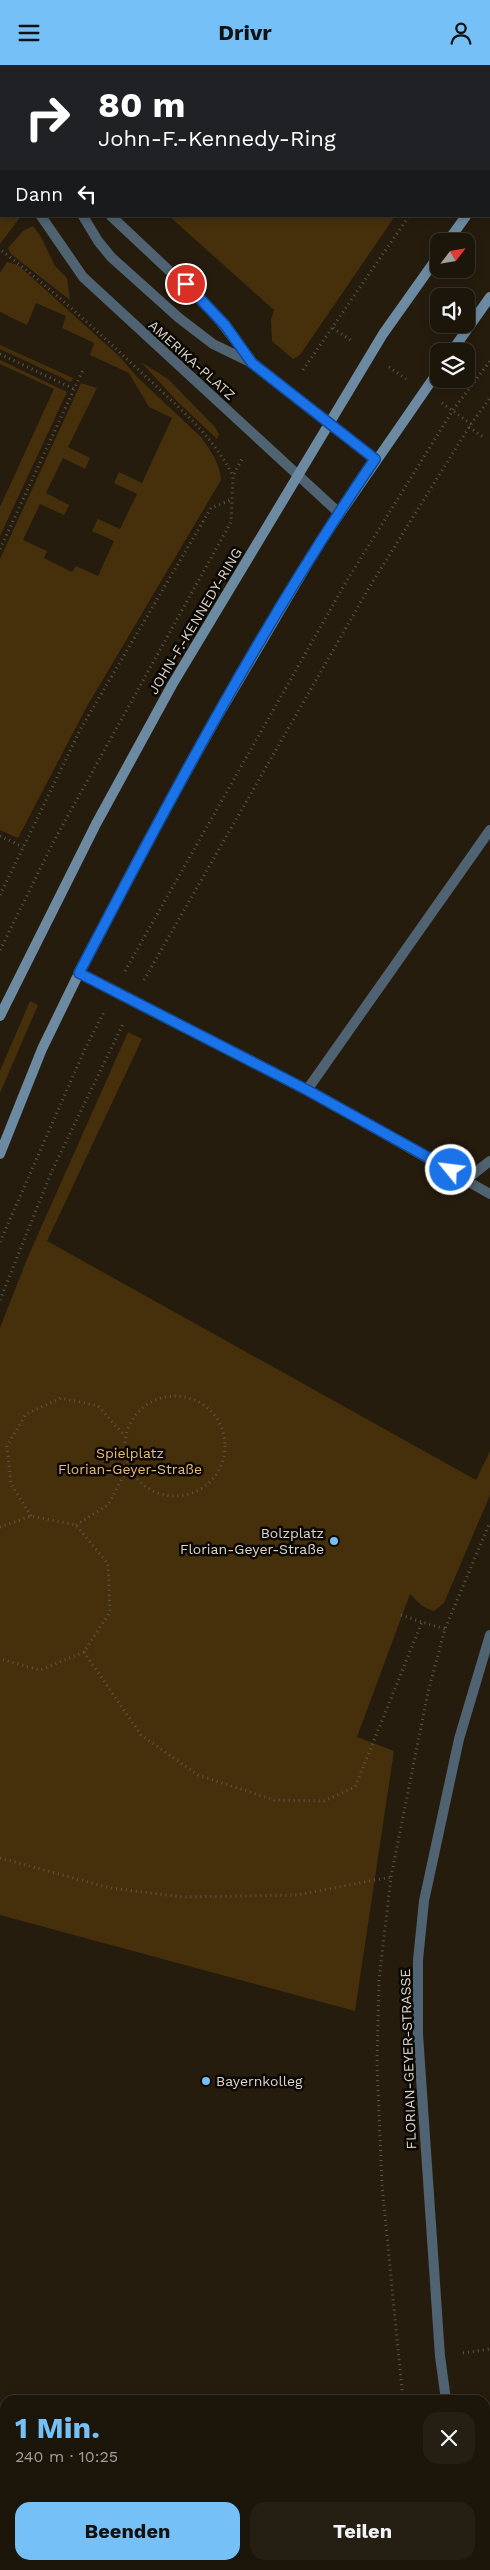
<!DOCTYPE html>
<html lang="de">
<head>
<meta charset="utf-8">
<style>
  :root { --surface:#1c150a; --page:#251e13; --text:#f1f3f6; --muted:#a09f9c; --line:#3a342b; --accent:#75c0f6 }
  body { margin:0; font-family:"Work Sans",sans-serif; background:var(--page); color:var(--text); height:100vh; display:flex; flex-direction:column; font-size:19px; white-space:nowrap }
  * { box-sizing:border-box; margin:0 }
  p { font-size:16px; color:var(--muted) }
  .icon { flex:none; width:28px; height:28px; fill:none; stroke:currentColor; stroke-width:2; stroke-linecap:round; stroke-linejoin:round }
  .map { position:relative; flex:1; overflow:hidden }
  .drawer { position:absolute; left:0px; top:2330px; width:490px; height:175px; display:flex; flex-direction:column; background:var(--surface); border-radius:15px 15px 0 0; box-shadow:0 2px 8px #0003,0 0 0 1px var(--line) }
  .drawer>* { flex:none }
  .hud { position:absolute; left:0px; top:0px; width:490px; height:152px; box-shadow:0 2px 8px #0003,0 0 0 1px var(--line); background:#202124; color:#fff; overflow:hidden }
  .needle { width:32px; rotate:59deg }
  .tools { position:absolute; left:430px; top:168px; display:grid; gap:10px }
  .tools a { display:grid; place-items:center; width:45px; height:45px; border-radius:10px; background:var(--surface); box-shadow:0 2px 8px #0003,0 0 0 1px var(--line); font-size:25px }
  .pin { position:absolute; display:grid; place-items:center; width:42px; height:42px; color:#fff; margin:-21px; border:2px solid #fff; border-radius:50%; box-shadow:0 1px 5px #0007 }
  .me { position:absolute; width:55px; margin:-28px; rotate:299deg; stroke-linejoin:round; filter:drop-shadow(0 0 4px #0008) }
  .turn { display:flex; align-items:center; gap:18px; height:105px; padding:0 15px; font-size:22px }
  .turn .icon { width:65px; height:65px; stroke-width:2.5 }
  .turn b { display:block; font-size:35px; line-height:42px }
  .then { display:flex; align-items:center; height:48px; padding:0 15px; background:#0003; gap:10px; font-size:19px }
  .round { display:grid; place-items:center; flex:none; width:52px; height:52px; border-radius:15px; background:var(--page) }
  .headline { display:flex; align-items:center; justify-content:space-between; height:85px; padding:0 15px }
  h1 { font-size:30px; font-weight:700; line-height:38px; color:var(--accent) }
  .cta { display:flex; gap:10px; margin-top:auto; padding:10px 15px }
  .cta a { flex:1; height:58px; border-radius:15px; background:var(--accent); color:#111; font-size:20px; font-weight:700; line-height:58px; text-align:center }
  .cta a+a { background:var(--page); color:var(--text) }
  header { display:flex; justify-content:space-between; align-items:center; height:65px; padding:0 15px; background:var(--accent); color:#111; font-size:22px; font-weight:700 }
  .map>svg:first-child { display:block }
</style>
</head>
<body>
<header><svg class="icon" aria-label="menu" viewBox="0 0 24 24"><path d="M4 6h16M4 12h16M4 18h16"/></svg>Drivr<svg class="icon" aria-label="person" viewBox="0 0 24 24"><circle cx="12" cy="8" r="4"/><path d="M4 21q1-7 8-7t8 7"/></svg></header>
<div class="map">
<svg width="490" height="2505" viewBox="0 0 490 2505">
  <rect width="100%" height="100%" fill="#251c0e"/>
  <g fill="#46300c">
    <path d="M0 140 1 151H21L0 179Z"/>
    <path d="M169 151H395L300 290 293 294 272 276 271 255 274 245Z"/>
    <path d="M33 161 41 172 55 201 67 213 70 235 11 189 8 183 23 166Z"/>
    <path d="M7 197 18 200 120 292 137 312 202 373C211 387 220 398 221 415L86 643 18 773 0 765V494L81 318 97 323 68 382 90 393 85 404 63 393 46 428 69 440 64 450 40 439 23 475 47 486 44 493 72 507 76 501 98 511 114 476 92 466 98 454 120 464 137 429 114 418 119 407 142 418 172 353 149 342 129 308 90 290 94 278 62 263 66 251 36 238 27 260 0 247V208Z"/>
    <path d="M0 280 73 313 71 317 0 284Z"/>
    <path d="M0 295 67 327 0 471V442L54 324 0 299Z"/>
    <path d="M141 297 168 314 214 361 219 369 217 374 176 335Z"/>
    <path d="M30 936 38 940 0 1028V1006Z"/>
    <path d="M128 967 142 974 47 1176 476 1415 490 1386V1430L444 1538 434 1546C422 1543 417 1536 410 1529L357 1672 394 1686 355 1946 0 1850V1263L27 1194Z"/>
  </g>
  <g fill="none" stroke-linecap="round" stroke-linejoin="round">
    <g stroke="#5e5649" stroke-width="3" stroke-dasharray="1 4" stroke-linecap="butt">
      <path d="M127 0 129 1"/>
      <path d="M352 0 353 1"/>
      <path d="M294 1 296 0"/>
      <path d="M489 48 490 47"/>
      <path d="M153 152 154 151"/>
      <path d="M2 186C52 224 97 266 143 309 176 340 212 369 233 411"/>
      <path d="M333 263 353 277"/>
      <path d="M0 289 74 324"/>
      <path d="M389 302 406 314"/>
      <path d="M303 305 409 151"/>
      <path d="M442 338 471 359"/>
      <path d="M469 362 483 372"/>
      <path d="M0 484 83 305"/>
      <path d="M0 771 23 782"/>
      <path d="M0 830 80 665 211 443 233 434"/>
      <path d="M0 885 55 774 231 457 233 411 242 394"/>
      <path d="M125 906 346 517 453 345 490 296"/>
      <path d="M144 915 370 521 471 359 490 333"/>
      <path d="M0 1177 85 984 104 947"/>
      <path d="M0 1235 51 1108 124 957"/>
      <circle cx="175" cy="1381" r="50"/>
      <path d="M31 1451 11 1419 7 1381 26 1349 61 1333 98 1341 124 1370"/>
      <path d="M76 1460 108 1440 128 1402"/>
      <path d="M0 1462 31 1451 76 1460 108 1499 110 1547 84 1587 40 1605 0 1594"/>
      <path d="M401 1550 422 1557"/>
      <path d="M84 1587 141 1670 198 1710 274 1735 324 1736 355 1722 422 1557 445 1564"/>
      <path d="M0 1793 110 1823 183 1832 297 1830 391 1812"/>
      <path d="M463 2288 490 2284"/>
      <path d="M403 2335 382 2120 377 2000 379 1915 391 1812 428 1627 445 1564 490 1457"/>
      <path d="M299 2500 301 2505"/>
      <path d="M409 2505 421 2500"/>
    </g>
    <g stroke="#506372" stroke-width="10">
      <path d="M79 908 307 1025 490 1129"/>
      <path d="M307 1025 490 765"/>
      <path d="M467 1114 490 1096"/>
    </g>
    <g stroke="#506372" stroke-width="10">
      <path d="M2 0 5 1"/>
      <path d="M38 1 39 0"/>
      <path d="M0 112 1 113"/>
      <path d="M41 151 83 212 339 448"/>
      <path d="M83 151 98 176 111 192 179 253 213 279 252 298 375 394"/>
      <path d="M111 151 211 245 252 297"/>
      <path d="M446 2335 440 2291 418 1969V1895L424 1836 459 1674 490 1570"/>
      <path d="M468 2500 469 2505"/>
    </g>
    <g stroke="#6c8ba3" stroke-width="10">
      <path d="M489 119 490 117"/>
      <path d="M448 176 466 151"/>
      <path d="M452 286 490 232"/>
      <path d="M0 951 96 759 172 620 383 269 439 190"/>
      <path d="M0 1089 42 984 79 908 144 783 216 654 321 476 439 305"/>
    </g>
  </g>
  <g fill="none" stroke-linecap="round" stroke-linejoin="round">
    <defs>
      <path id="route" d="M186 219 225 260 252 298 375 394C264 556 170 733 79 908L307 1025 451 1105"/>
    </defs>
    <use href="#route" stroke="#114b97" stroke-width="12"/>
    <use href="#route" stroke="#1a73e8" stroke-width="9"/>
  </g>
  <g fill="#75c0f6" stroke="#0b0703" stroke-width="2">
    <circle cx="334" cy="1476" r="5"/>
    <circle cx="206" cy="2016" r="5"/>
  </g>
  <g text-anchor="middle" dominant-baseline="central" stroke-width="5" stroke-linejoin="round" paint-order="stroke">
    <g font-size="14" fill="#dbd5cc" stroke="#0b0703">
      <text transform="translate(192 295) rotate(42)">AMERIKA-PLATZ</text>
      <text transform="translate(195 556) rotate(-59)">JOHN-F.-KENNEDY-RING</text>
      <text transform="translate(408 1994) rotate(-92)">FLORIAN-GEYER-STRASSE</text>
    </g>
    <g font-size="14" fill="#ebba74" stroke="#0b0703">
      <text x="130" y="1388">Spielplatz<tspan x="130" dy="16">Florian-Geyer-Straße</tspan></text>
    </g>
    <g font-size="14" fill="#dbd5cc" stroke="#0b0703" text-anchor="end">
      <text x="324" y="1468">Bolzplatz<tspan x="324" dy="16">Florian-Geyer-Straße</tspan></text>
      <text x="216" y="2016" text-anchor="start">Bayernkolleg</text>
    </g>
  </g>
</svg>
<div class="tools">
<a><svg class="needle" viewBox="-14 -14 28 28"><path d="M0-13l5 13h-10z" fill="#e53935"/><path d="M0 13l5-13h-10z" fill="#a09f9c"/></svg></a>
<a><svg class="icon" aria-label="sound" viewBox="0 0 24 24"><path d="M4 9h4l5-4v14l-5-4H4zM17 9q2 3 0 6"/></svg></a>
<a><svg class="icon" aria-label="layers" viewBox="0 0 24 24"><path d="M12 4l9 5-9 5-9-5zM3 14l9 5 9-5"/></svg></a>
</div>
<div class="pin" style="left:186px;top:219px;background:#d93025"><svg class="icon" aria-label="arrive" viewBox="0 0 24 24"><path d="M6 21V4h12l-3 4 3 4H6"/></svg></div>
<svg class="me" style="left:451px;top:1105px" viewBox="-20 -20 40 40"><circle r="17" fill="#1a73e8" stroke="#fff" stroke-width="3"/><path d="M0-11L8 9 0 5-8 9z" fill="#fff"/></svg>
<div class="hud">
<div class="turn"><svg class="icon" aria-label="right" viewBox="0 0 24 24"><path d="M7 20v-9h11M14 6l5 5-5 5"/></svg><div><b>80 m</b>John-F.-Kennedy-Ring</div></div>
<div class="then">Dann<svg class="icon" aria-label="left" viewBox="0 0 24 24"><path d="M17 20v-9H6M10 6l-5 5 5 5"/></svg></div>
</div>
<section class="drawer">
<div class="headline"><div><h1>1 Min.</h1><p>240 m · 10:25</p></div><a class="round"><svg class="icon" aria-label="close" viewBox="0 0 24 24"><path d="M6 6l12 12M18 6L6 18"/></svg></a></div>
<div class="cta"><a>Beenden</a><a>Teilen</a></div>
</section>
</div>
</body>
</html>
